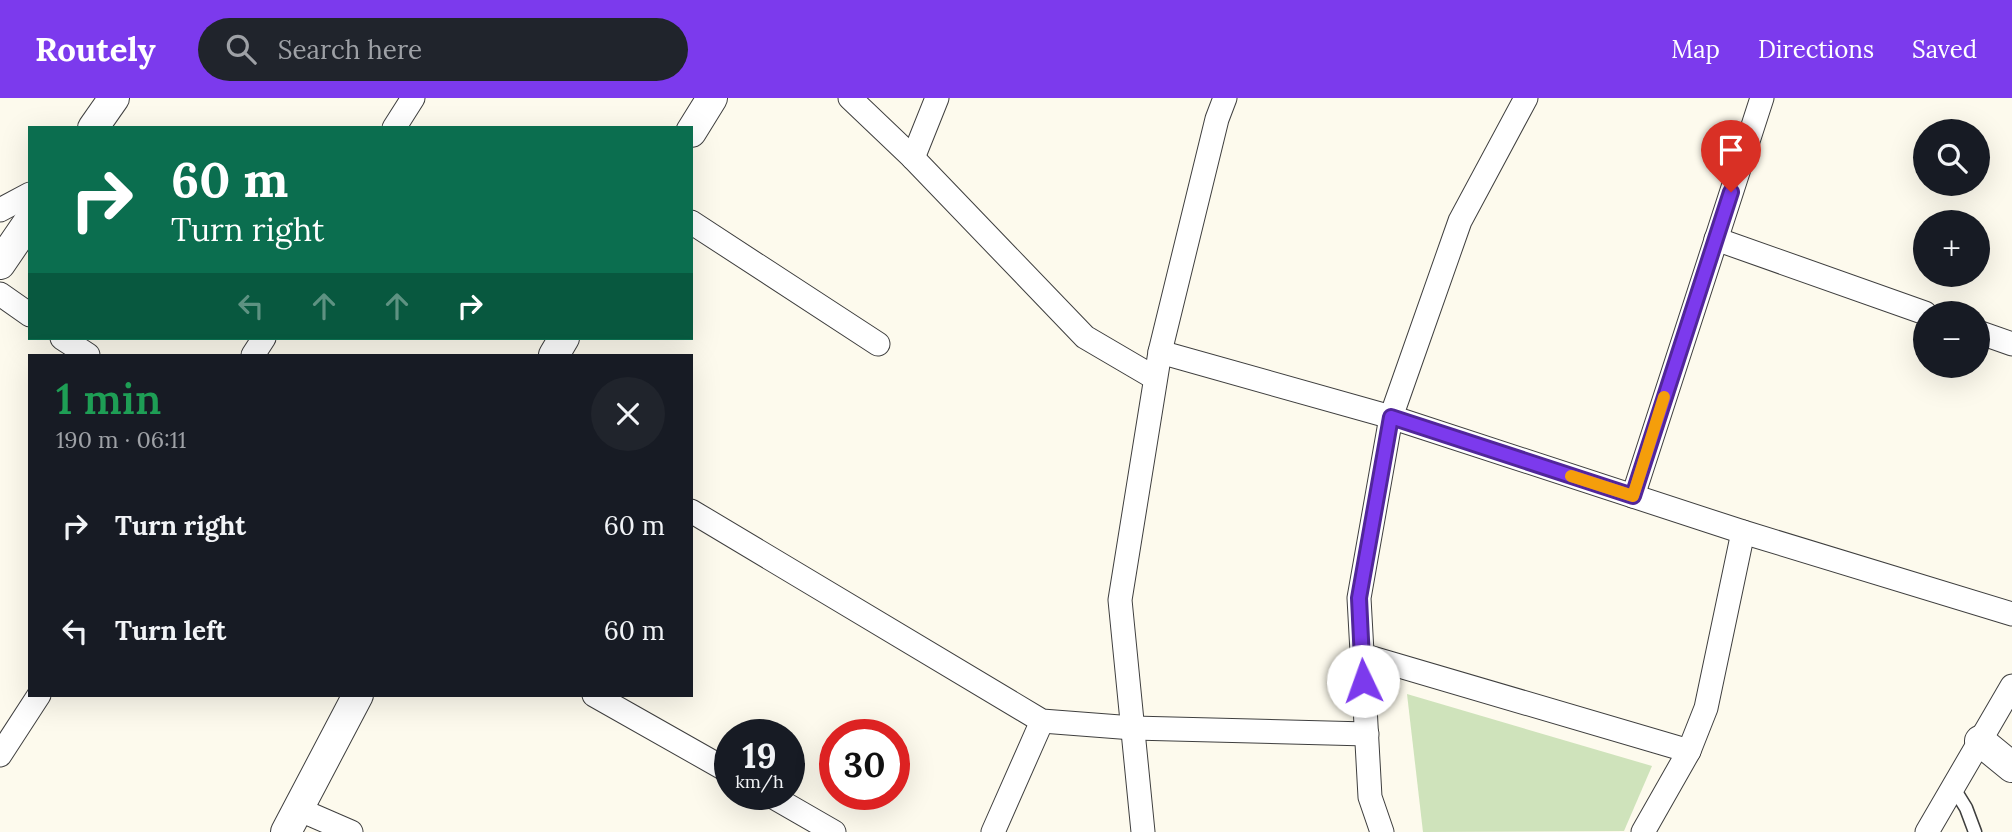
<!DOCTYPE html>
<html lang="en">
<head>
<meta charset="utf-8">
<style>
  :root { --surface:#171b24; --page:#20242c; --text:#f1f3f6; --muted:#9ea1a6; --accent:#7c3aed }
  body { margin:0; font-family:Lora,serif; background:var(--page); color:var(--text); height:100vh; display:flex; flex-direction:column; font-size:26px; white-space:nowrap }
  * { box-sizing:border-box; margin:0 }
  p { font-size:23px; color:var(--muted) }
  .icon { flex:none; width:38px; height:38px; fill:none; stroke:currentColor; stroke-width:2; stroke-linecap:round; stroke-linejoin:round }
  .map { position:relative; flex:1; overflow:hidden }
  .details { position:absolute; left:28px; top:256px; width:665px; height:343px; display:flex; flex-direction:column; background:var(--surface); border-radius:0px; box-shadow:0 7px 28px #0002 }
  .details>* { flex:none }
  .banner { position:absolute; left:28px; top:28px; width:665px; height:214px; border-radius:0px; box-shadow:0 7px 28px #0002; background:#0b6e4f; color:#fff; overflow:hidden }
  .controls { position:absolute; left:1913px; top:21px; display:grid; gap:14px }
  .controls a { display:grid; place-items:center; width:77px; height:77px; border-radius:50%; background:var(--surface); box-shadow:0 7px 28px #0002; font-size:35px }
  .speed { position:absolute; left:714px; top:621px; display:flex; gap:14px; font-size:35px; font-weight:700; text-align:center }
  .speed>* { display:grid; place-content:center; width:91px; height:91px; border-radius:50%; background:var(--surface); box-shadow:0 7px 28px #0002; line-height:1 }
  .speed small { font-size:18px; font-weight:400 }
  .speed .limit { border:10px solid #d22; background:#fff; color:#111 }
  .pin { position:absolute; display:grid; place-items:center; width:60px; height:60px; color:#fff; margin:-72px -30px; border-radius:50% 50% 50% 0; rotate:-45deg; box-shadow:0 0 7px #0007 }
  .pin .icon { rotate:45deg }
  .me { position:absolute; width:77px; margin:-38px; rotate:357deg; stroke-linejoin:round; filter:drop-shadow(0 0 5px #0008) }
  .turn { display:flex; align-items:center; gap:24px; height:147px; padding:0 28px; font-size:32px }
  .turn .icon { width:91px; height:91px; stroke-width:2.5 }
  .turn b { display:block; font-size:49px; line-height:60px }
  .lanes { display:flex; align-items:center; height:66px; padding:0 28px; background:#0003; justify-content:center; gap:35px; direction:ltr }
  .lanes .off { opacity:.35 }
  .round { display:grid; place-items:center; flex:none; width:74px; height:74px; border-radius:37px; background:var(--page) }
  .head { display:flex; align-items:center; justify-content:space-between; height:119px; padding:0 28px }
  h1 { font-size:42px; font-weight:600; line-height:52px; color:#1e9e55 }
  ul { padding:0; list-style:none }
  li { display:flex; align-items:center; gap:21px; height:105px; padding:0 28px }
  li div { flex:1 }
  li b { display:block; font-size:26px }
  li em { font-style:normal }
  header { display:flex; align-items:center; gap:42px; box-sizing:border-box; height:98px; padding:0 35px; background:var(--accent); color:#fff }
  header strong { font-size:33px }
  nav { display:flex; gap:38px; margin-inline-start:auto; font-size:24px }
  .search { width:490px; height:63px; background:var(--page); display:flex; align-items:center; gap:18px; box-sizing:border-box; padding:0 24px; border-radius:38px; color:var(--muted); font-size:26px }
  .map>svg:first-child { display:block }
</style>
</head>
<body>
<header>
<strong>Routely</strong>
<div class="search"><svg class="icon" aria-label="search" viewBox="0 0 24 24"><circle cx="10" cy="10" r="6"/><path d="M15 15l6 6"/></svg>Search here</div>
<nav><a>Map</a><a>Directions</a><a>Saved</a></nav>
</header>
<div class="map">
<svg width="2012" height="734" viewBox="0 0 2012 734">
  <rect width="100%" height="100%" fill="#fdfaed"/>
  <path fill="#cfe3bb" d="M1407 596 1652 668 1624 733 1423 734Z"/>
  <g fill="none" stroke-linecap="round" stroke-linejoin="round">
    <defs>
      <path id="service" d="M1953 689 1966 710 1975 734"/>
      <g id="minor">
        <path d="M850 0 913 60 1085 239 1155 280"/>
        <path d="M394 30 413 0"/>
        <path d="M913 60 937 0"/>
        <path d="M0 112 30 96"/>
        <path d="M691 124 878 246"/>
        <path d="M1716 141 1925 215"/>
        <path d="M0 196 30 217"/>
        <path d="M1978 234 2012 246"/>
        <path d="M62 240 88 257"/>
        <path d="M1160 254 1391 319 1743 434 2012 516"/>
        <path d="M253 257 264 240"/>
        <path d="M1633 398 1762 0"/>
        <path d="M691 413 1042 623 1133 630 1367 636"/>
        <path d="M1362 557 1689 653"/>
        <path d="M594 597 730 674"/>
        <path d="M0 657 39 597"/>
        <path d="M768 696 834 734"/>
        <path d="M298 711 351 734"/>
        <path d="M993 734 1042 623"/>
        <path d="M1143 734 1120 502 1160 254 1217 21 1225 0"/>
        <path d="M1382 734 1370 699 1359 500 1391 319 1460 123 1526 0"/>
        <path d="M1643 734 1689 653 1706 610 1743 434"/>
        <path d="M1927 734 2012 588"/>
      </g>
      <g id="tertiary">
        <path d="M93 30 114 0"/>
        <path d="M691 34 712 0"/>
        <path d="M0 166 30 122"/>
        <path d="M554 257 564 240"/>
        <path d="M1980 643 2012 669"/>
        <path d="M286 734 358 597"/>
      </g>
    </defs>
    <use href="#service" stroke="#3f3f3f" stroke-width="15"/>
    <use href="#minor" stroke="#3f3f3f" stroke-width="25"/>
    <use href="#tertiary" stroke="#3f3f3f" stroke-width="32"/>
    <use href="#service" stroke="#fff" stroke-width="12"/>
    <use href="#minor" stroke="#fff" stroke-width="23"/>
    <use href="#tertiary" stroke="#fff" stroke-width="30"/>
  </g>
  <g fill="none" stroke-linecap="round" stroke-linejoin="round">
    <defs>
      <path id="route" d="M1363 583 1359 500 1391 319 1633 398 1731 94"/>
    </defs>
    <use href="#route" stroke="#51269a" stroke-width="18"/>
    <use href="#route" stroke="#7c3aed" stroke-width="12"/>
    <path stroke="#f59e0b" stroke-width="12" d="M1571 378 1633 398 1664 299"/>
  </g>
</svg>
<div class="controls">
<a><svg class="icon" aria-label="search" viewBox="0 0 24 24"><circle cx="10" cy="10" r="6"/><path d="M15 15l6 6"/></svg></a>
<a>+</a>
<a>−</a>
</div>
<div class="speed"><div>19<small>km/h</small></div><div class="limit">30</div></div>
<div class="pin" style="left:1731px;top:94px;background:#d93025"><svg class="icon" aria-label="arrive" viewBox="0 0 24 24"><path d="M6 21V4h12l-3 4 3 4H6"/></svg></div>
<svg class="me" style="left:1363px;top:583px" viewBox="-20 -20 40 40"><circle r="19" fill="#fff"/><path d="M0-13L10 11 0 6-10 11z" fill="#7c3aed"/></svg>
<div class="banner">
<div class="turn"><svg class="icon" aria-label="right" viewBox="0 0 24 24"><path d="M7 20v-9h11M14 6l5 5-5 5"/></svg><div><b>60 m</b>Turn right</div></div>
<div class="lanes"><svg class="icon off" aria-label="left" viewBox="0 0 24 24"><path d="M17 20v-9H6M10 6l-5 5 5 5"/></svg><svg class="icon off" aria-label="ahead" viewBox="0 0 24 24"><path d="M12 20V5M6 11l6-6 6 6"/></svg><svg class="icon off" aria-label="ahead" viewBox="0 0 24 24"><path d="M12 20V5M6 11l6-6 6 6"/></svg><svg class="icon" aria-label="right" viewBox="0 0 24 24"><path d="M7 20v-9h11M14 6l5 5-5 5"/></svg></div>
</div>
<section class="details">
<div class="head"><div><h1>1 min</h1><p>190 m · 06:11</p></div><a class="round"><svg class="icon" aria-label="close" viewBox="0 0 24 24"><path d="M6 6l12 12M18 6L6 18"/></svg></a></div>
<ul>
<li><svg class="icon" aria-label="right" viewBox="0 0 24 24"><path d="M7 20v-9h11M14 6l5 5-5 5"/></svg><div><b>Turn right</b></div><em>60 m</em></li>
<li><svg class="icon" aria-label="left" viewBox="0 0 24 24"><path d="M17 20v-9H6M10 6l-5 5 5 5"/></svg><div><b>Turn left</b></div><em>60 m</em></li>
</ul>
</section>
</div>
</body>
</html>
